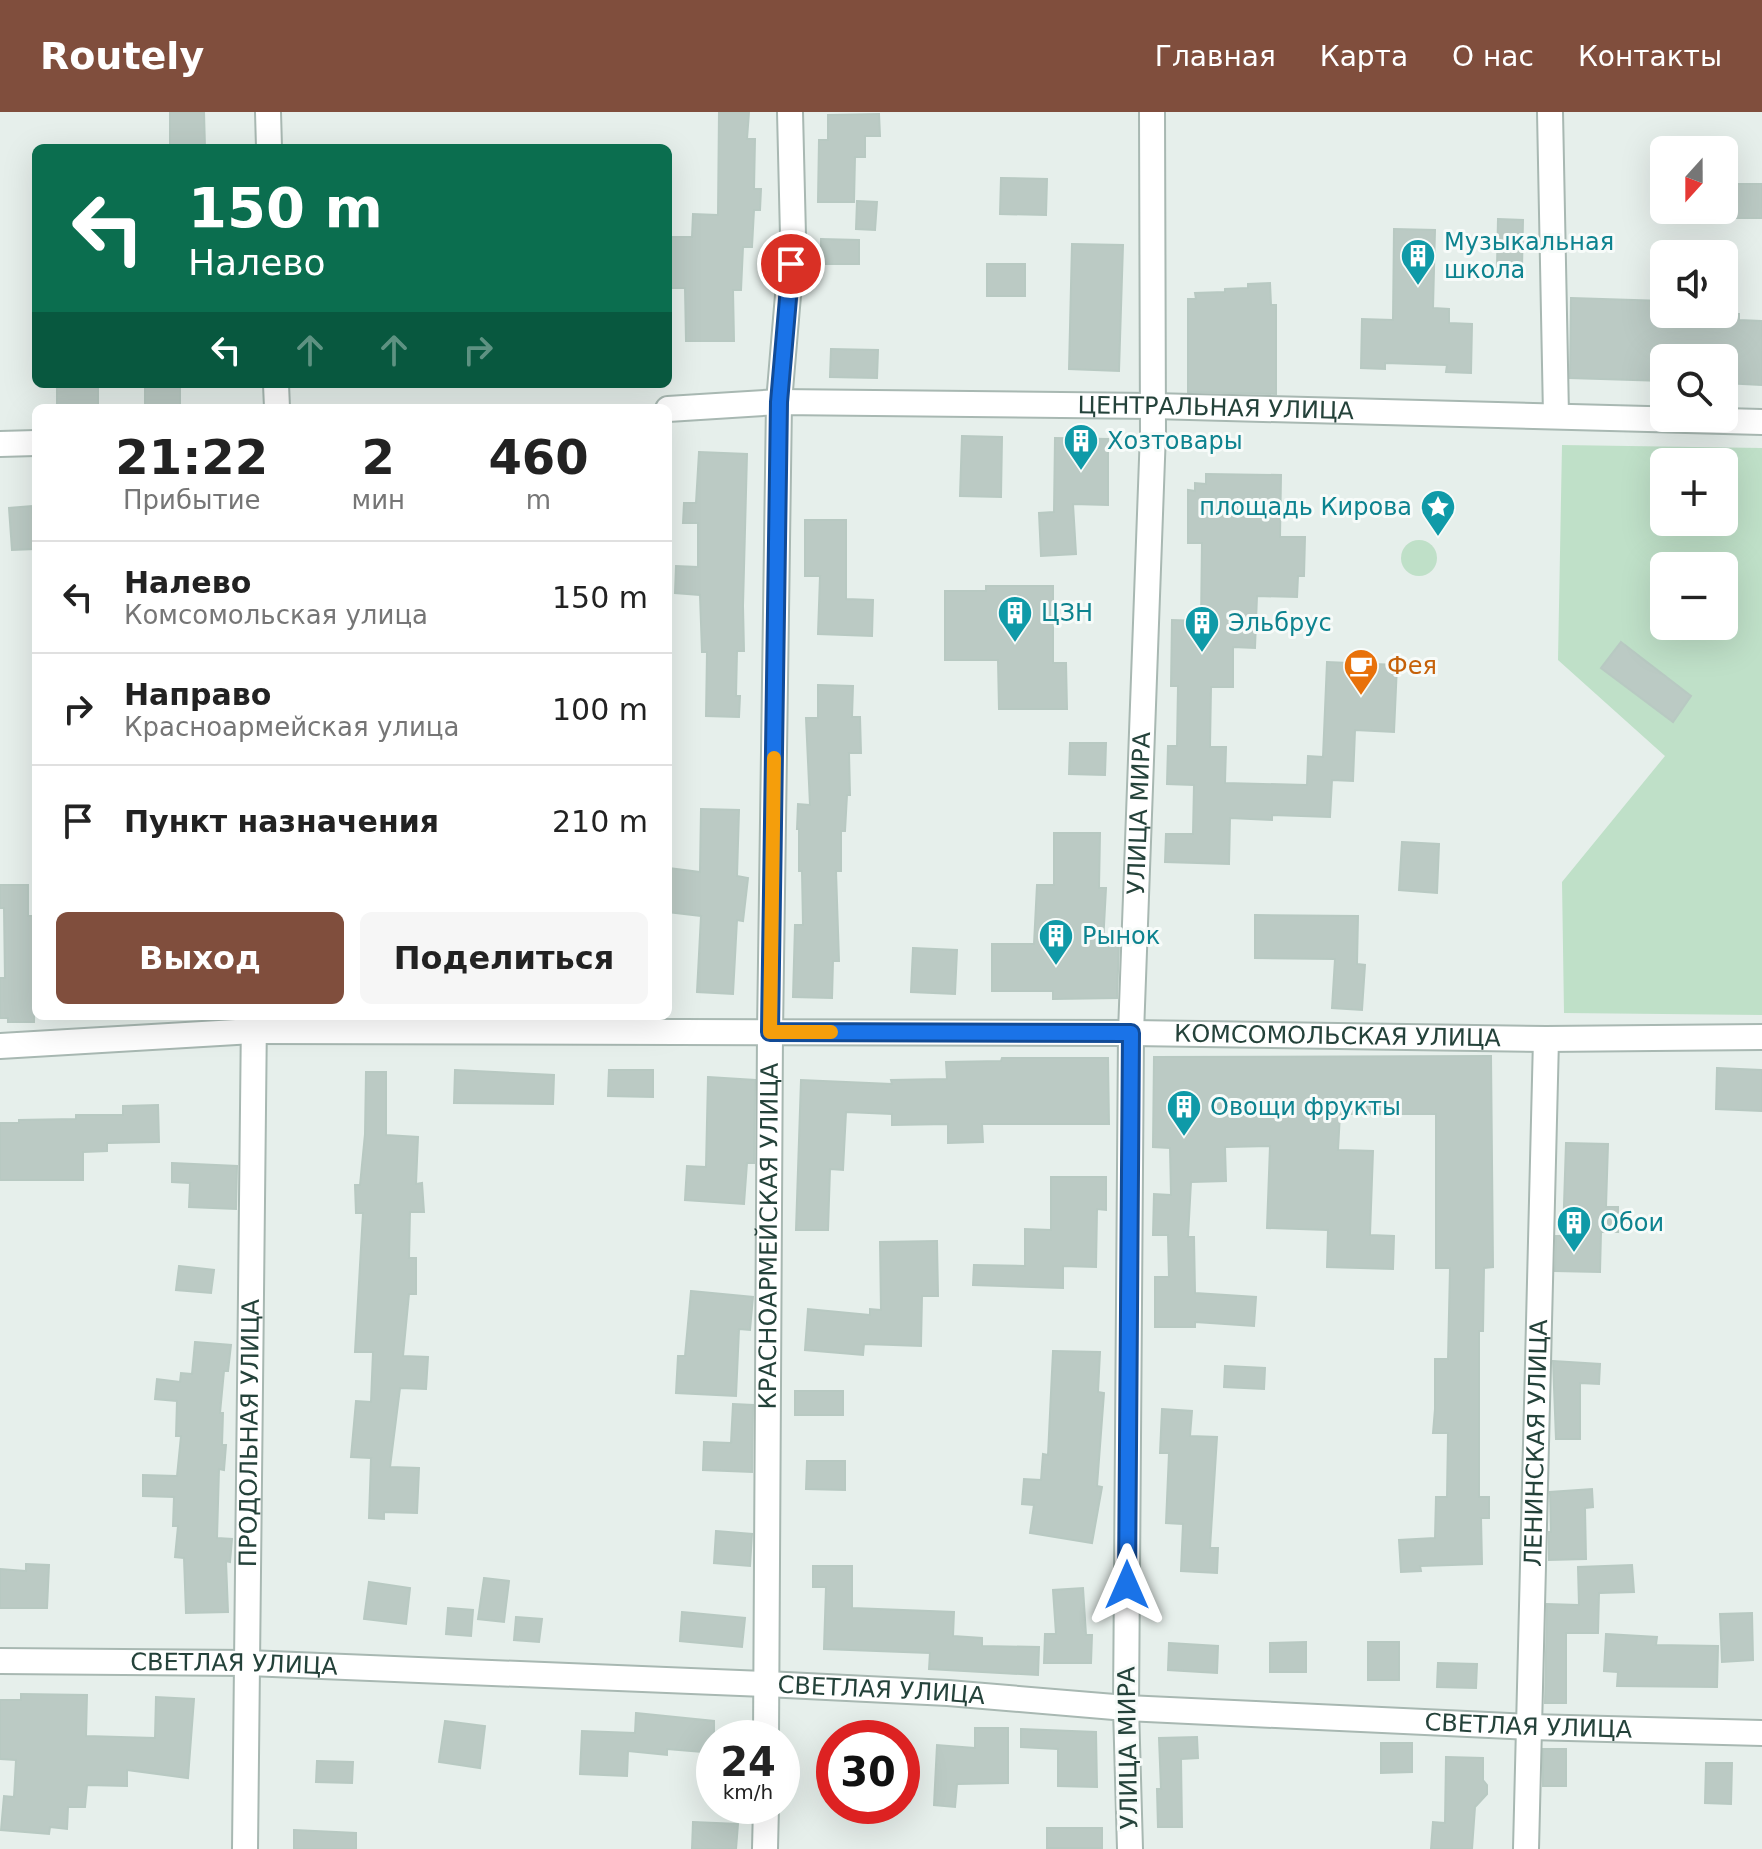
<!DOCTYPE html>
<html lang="ru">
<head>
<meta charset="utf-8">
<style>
  :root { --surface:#fff; --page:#f6f6f6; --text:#222; --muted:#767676; --line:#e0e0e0; --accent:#804e3d }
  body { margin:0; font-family:"DejaVu Sans",sans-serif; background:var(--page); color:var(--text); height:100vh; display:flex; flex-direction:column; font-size:30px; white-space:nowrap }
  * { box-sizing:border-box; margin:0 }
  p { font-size:26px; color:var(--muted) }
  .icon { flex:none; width:44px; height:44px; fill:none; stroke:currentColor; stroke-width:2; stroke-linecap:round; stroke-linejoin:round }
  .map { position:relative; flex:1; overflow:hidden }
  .drawer { position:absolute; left:32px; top:292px; width:640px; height:616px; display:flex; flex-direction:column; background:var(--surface); border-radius:12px; box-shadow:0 8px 32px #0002 }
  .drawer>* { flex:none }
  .guide { position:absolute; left:32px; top:32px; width:640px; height:244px; border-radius:12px; box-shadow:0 8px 32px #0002; background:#0b6e4f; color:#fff; overflow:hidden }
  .needle { width:52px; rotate:201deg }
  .tools { position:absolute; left:1650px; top:24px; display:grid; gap:16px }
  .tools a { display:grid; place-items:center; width:88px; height:88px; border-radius:12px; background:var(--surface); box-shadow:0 8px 32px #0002; font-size:40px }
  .speed { position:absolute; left:696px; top:1608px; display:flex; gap:16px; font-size:40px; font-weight:700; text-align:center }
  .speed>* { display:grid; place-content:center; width:104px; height:104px; border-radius:50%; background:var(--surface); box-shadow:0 8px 32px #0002; line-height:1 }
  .speed small { font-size:20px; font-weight:400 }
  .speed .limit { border:12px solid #d22; background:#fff; color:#111 }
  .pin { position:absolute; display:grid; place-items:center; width:68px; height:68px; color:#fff; margin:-34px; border:4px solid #fff; border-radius:50%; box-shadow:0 2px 8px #0007 }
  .me { position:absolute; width:88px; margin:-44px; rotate:0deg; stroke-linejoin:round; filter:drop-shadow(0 0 6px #0008) }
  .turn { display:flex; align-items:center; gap:28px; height:168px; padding:0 24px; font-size:36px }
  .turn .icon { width:104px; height:104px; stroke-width:2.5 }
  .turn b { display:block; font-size:56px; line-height:68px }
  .lanes { display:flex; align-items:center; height:76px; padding:0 24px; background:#0003; justify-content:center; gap:40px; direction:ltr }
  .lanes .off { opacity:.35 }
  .eta { display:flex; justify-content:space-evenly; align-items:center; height:136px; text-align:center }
  .eta b { font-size:48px; font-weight:700; line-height:56px }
  .primary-button { display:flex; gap:16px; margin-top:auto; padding:16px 24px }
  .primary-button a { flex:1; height:92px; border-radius:12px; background:var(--accent); color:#fff; font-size:32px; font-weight:700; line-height:92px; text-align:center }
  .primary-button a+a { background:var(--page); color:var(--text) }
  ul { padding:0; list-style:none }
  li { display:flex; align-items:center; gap:24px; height:112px; padding:0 24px; border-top:2px solid var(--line) }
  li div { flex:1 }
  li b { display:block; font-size:30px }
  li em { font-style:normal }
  header { display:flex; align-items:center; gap:48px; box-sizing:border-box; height:112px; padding:0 40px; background:var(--accent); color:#fff }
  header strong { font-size:38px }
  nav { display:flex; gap:44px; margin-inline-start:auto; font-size:28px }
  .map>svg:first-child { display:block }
</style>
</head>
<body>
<header>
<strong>Routely</strong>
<nav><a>Главная</a><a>Карта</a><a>О нас</a><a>Контакты</a></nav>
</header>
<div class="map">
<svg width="1762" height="1737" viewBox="0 0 1762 1737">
  <rect width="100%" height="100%" fill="#e6efeb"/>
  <g fill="#bfe0c8" fill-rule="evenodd">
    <path d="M1562 333 1762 336V903L1564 901 1562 770 1665 644 1558 548ZM1664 350H1724V410H1664ZM1664 454H1724V514H1664Z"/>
    <circle cx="1419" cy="446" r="18"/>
  </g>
  <g fill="#bbcac4" stroke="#b8c9c2" stroke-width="2">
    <path d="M170 0H204L205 36H170Z"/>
    <path d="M719 0H749L747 27H755L754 77H761L760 98H754L752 135H743L741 178H733L734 229H686L685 176H668V125H692L693 102 718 103Z"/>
    <path d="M879 2 880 24H865V45H855L854 90H818L819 28H828V3Z"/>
    <path d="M1001 66 1047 67 1046 103 1000 102Z"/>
    <rect x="1724" y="72" width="38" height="34"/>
    <path d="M857 89 877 90 875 118 856 117Z"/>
    <path d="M1498 107 1523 108 1522 156 1497 155Z"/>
    <path d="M1394 117 1435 118 1433 196 1449 197V211L1472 212 1471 261 1446 260 1447 253 1385 251V257L1361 256 1362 207 1393 208Z"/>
    <path d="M821 127 859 128V152H821Z"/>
    <path d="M1072 132 1123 133 1119 259 1069 257Z"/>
    <rect x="987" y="152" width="38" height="32"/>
    <path d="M1270 171 1271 193H1276V282L1188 280V187H1196L1195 181 1225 180V177L1248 176V172Z"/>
    <path d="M1571 186 1664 189V202H1739V208L1762 209V273L1724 271V246H1664V269L1570 266Z"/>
    <path d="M831 237 878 238 877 266 830 265Z"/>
    <rect x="57" y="272" width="41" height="22"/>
    <rect x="145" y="272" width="35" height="22"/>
    <path d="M962 324 1002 325 1001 385 960 384Z"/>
    <path d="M1055 326 1108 327V393L1073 392 1076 442 1041 444 1039 401 1054 400Z"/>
    <path d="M699 340 747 342 743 494 744 539H737L736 584H740L739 605 706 604 707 540H702L700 483 675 481 676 454 698 455V411H683L684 391H696Z"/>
    <path d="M1206 362 1281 363 1280 425H1305L1304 464H1298L1297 485 1257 484 1255 536 1233 535V575H1211L1210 635H1226L1225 671 1307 673 1308 644 1323 645 1327 550 1397 553 1394 620 1355 618 1353 669 1332 668 1330 705 1272 703V708L1230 706 1229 752 1165 750 1166 722H1193L1194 673 1167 672 1168 634H1177L1178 574H1171L1172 508 1201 509 1202 431H1188V378L1195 379V371L1206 372Z"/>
    <path d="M32 394 35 437 12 438 9 396Z"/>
    <path d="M805 408H846V487L873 488 872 524 818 522 820 464H805Z"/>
    <path d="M986 474H1053V551H1066L1067 597H999L998 548H945V479H986Z"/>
    <path d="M1621 530 1691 584 1673 610 1601 556Z"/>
    <path d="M818 573 853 574 852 605H860L861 641H849L850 683H847L845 719H841V759H836L839 849H833L832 886 793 885 795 813H803L802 759H799V717H797L798 692 810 693 806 606H818Z"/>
    <path d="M1070 631H1106L1105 663 1069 662Z"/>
    <path d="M701 697 739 698 737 764 748 766 743 809 737 808 733 882 697 880 701 804 668 800V756L700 760Z"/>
    <path d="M1054 721H1100L1099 776H1106L1103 832H1119L1117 886 1053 887V879H992V832H1034L1037 773H1054Z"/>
    <path d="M1402 730 1439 732 1437 781 1399 778Z"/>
    <path d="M0 773H28V804H36L34 910H8V906H0V866H5L4 796H0Z"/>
    <path d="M1255 803 1358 804 1357 852 1365 853 1362 898 1332 896 1335 847 1255 846Z"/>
    <path d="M913 836 957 838 955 882 911 880Z"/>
    <path d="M1491 944 1493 1155 1484 1156 1483 1219H1479V1385H1489V1406H1481L1482 1452 1420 1454 1421 1459 1401 1460 1399 1428 1435 1426 1436 1385H1447L1448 1321H1433L1435 1297V1247H1448L1450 1156H1436V1002H1340L1338 1038 1373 1039 1370 1123 1394 1124 1393 1157 1327 1155 1328 1118 1267 1116 1270 1034 1225 1035 1226 1069 1191 1070 1188 1125H1194L1195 1181 1256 1185 1254 1214 1195 1210V1215H1155V1165H1169L1168 1123H1153L1154 1082 1171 1083 1170 1036 1153 1035 1154 945Z"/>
    <path d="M1002 946H1108L1109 1012H982L983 1030 948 1031V1012L892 1013V1002L846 1000 843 1058 830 1057 828 1118H796L801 968 892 972 891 968 947 967 946 950 1001 949Z"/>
    <path d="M1717 956 1762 958V999L1716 997Z"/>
    <path d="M455 958 554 963 553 992 454 991Z"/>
    <path d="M609 958H653V985L608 984Z"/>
    <path d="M366 960H386V1023L418 1025 416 1072 422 1071 424 1100H410L409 1146H416V1182H409L403 1244 428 1245 426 1277 400 1276 390 1355 419 1356 417 1401 384 1400V1407L369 1406 371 1346 351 1345 356 1289 371 1290 373 1240H355L363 1101H356L355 1073H360L365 1022Z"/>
    <path d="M708 965 755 968 754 1051H747L744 1092 685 1088 687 1054 706 1055Z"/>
    <path d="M158 993 159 1030 107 1031V1039L83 1040V1068H0V1011H19V1008L76 1007V1003H123V994Z"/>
    <path d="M1566 1031 1608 1032 1606 1095H1618V1120H1601L1600 1160 1555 1159 1556 1124H1563Z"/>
    <path d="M172 1051 237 1054 236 1097 189 1095 190 1071 172 1070Z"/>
    <path d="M1051 1065H1106V1098L1097 1097 1096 1155 1063 1154V1176L973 1173 974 1153 1025 1154V1117L1051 1118Z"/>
    <path d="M937 1129 938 1184H922L921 1234 864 1232 863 1243 805 1238 808 1197 870 1203V1197L881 1198 880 1130Z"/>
    <path d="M179 1154 214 1158 211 1181 176 1178Z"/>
    <path d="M691 1179 753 1185 750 1218 739 1217 736 1284 676 1281 678 1244H685Z"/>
    <path d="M195 1230 231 1233 228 1259H224L220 1301H223L222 1333H226L224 1358 219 1357 217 1426 232 1427 230 1450 226 1449 228 1500 186 1501 184 1446 175 1445 178 1414H173L174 1385 143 1384V1363L177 1364 181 1324H176L177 1289 155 1287 157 1267 180 1270 181 1261 192 1262Z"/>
    <path d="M1053 1239 1100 1240 1098 1280 1104 1281 1097 1374 1102 1375 1092 1431 1030 1421 1034 1393 1022 1392 1024 1367 1041 1368 1043 1342 1048 1343Z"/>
    <path d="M1553 1249 1600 1252 1599 1272 1580 1271V1327H1556Z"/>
    <path d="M1225 1254 1265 1256 1264 1277 1224 1275Z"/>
    <rect x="795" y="1279" width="48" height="24"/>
    <path d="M733 1292 753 1293 752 1360 703 1358 704 1330 731 1331Z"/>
    <path d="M1162 1297 1192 1299 1190 1324 1217 1325 1210 1436H1218L1217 1461 1181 1459 1183 1412 1166 1411 1169 1341H1160Z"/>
    <path d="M807 1349H845V1378L806 1377Z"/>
    <path d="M1592 1377 1593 1395 1585 1396 1586 1447 1549 1448V1420H1551L1550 1380Z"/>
    <path d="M716 1419 752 1422 750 1454 714 1451Z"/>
    <path d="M26 1452 49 1453 47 1496H0V1457L26 1459Z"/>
    <path d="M1632 1453 1634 1480 1599 1481 1598 1521H1566V1591H1545L1547 1492 1579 1493 1578 1455Z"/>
    <path d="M813 1454H852V1496L954 1500 953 1524 982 1526V1534L1039 1535 1038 1563 929 1557 930 1541 824 1537 826 1475H813Z"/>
    <path d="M484 1466 509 1469 504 1510 478 1507Z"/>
    <path d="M369 1470 410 1476 406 1512 364 1507Z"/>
    <path d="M1083 1476 1086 1523H1092L1091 1551H1044L1045 1522H1056L1053 1478Z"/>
    <path d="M448 1496 473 1498 471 1524 446 1522Z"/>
    <path d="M682 1500 745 1506 742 1535 680 1529Z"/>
    <path d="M1752 1501 1753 1548 1722 1550 1720 1502Z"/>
    <path d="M516 1505 542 1507 539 1530 514 1528Z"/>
    <path d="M1606 1522 1657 1525 1656 1533 1718 1534 1717 1575 1617 1574 1618 1560 1604 1559Z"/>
    <path d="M1306 1530V1560H1270V1531Z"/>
    <rect x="1368" y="1530" width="31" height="38"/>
    <path d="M1169 1531 1218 1534 1217 1561 1168 1558Z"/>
    <path d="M1438 1551 1477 1552 1476 1576 1437 1575Z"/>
    <path d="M21 1582 87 1583 86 1624 155 1626 156 1585 194 1587 188 1666 127 1658V1674L87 1673 85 1695H68L67 1717 50 1715 49 1722 1 1718 4 1684 14 1685 16 1648 0 1647V1588H21Z"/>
    <path d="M636 1601 714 1609V1641L667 1637V1643L628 1639 627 1664 580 1662 582 1619 635 1621Z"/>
    <path d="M445 1609 485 1614 480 1656 439 1650Z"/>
    <path d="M975 1616H1008V1671L957 1672 955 1695 934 1693 937 1633 975 1636Z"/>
    <path d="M1021 1617 1096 1620 1097 1675 1058 1674V1637L1021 1635Z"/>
    <path d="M1197 1625 1198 1646 1181 1647 1182 1715H1158L1157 1677H1161L1159 1626Z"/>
    <path d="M1381 1631H1412V1660L1381 1661Z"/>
    <rect x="1543" y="1637" width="23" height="37"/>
    <path d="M1446 1645 1483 1646V1668L1487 1673V1682L1475 1695 1472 1737H1431L1433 1710 1445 1711Z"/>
    <path d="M317 1649 353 1650 352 1671 316 1670Z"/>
    <path d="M1706 1651H1732L1731 1692 1705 1691Z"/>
    <path d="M693 1710 738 1712 736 1737H692Z"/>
    <rect x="1047" y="1716" width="55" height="20"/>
    <path d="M294 1718 356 1721V1737H294Z"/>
  </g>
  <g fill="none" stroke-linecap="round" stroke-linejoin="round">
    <defs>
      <g id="minor">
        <path d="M268 0 269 36"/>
        <path d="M1550 0 1556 303"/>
        <path d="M276 272 277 296"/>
        <path id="s1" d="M668 297 779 290 1153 294 1762 310"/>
        <path d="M0 332 36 331"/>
        <path id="s2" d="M0 934 253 919 1131 921 1546 927 1762 925"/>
        <path id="s3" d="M0 1549 247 1551 766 1572 948 1581 1126 1596 1530 1615 1762 1621"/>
        <path id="s4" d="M766 1626 770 920 779 290 793 124 790 0"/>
        <path id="s5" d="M245 1737 254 904"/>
        <path d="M765 1737 766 1694"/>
        <path id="s6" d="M1130 1737 1126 1596 1131 921 1153 320 1152 0"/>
        <path id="s7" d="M1526 1737 1546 927"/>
      </g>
    </defs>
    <use href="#minor" stroke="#a8b8b2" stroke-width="28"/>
    <use href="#minor" stroke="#fff" stroke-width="24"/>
  </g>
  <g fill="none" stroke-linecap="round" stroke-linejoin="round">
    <defs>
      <path id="route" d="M791 152 779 290 770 920 1131 921 1127 1473"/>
    </defs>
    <use href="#route" stroke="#114b97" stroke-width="20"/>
    <use href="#route" stroke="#1a73e8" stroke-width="14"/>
    <path stroke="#f59e0b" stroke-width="14" d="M774 646 770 920H831"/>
  </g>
  <defs>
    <symbol id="building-pin" viewBox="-11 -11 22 30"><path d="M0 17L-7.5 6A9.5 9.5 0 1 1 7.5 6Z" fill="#0f9aa8" stroke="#f7fbf9"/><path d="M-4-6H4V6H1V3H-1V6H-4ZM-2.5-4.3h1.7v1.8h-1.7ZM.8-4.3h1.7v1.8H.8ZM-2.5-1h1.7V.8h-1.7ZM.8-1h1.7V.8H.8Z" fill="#fff"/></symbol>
    <symbol id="sight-pin" viewBox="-11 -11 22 30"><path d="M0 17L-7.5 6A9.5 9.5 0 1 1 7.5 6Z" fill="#0f9aa8" stroke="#f7fbf9"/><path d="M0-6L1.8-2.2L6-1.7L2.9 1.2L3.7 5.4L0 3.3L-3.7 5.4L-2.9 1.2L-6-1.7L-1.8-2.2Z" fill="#fff"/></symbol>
    <symbol id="cafe-pin" viewBox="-11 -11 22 30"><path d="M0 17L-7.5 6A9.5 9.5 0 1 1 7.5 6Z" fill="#e8710a" stroke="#f7fbf9"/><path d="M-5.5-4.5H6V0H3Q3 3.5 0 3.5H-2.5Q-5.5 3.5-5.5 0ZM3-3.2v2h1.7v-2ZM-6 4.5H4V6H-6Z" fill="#fff"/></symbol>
  </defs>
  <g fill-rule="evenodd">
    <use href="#building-pin" x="1398" y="124" width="40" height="54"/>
    <use href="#building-pin" x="1061" y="309" width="40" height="54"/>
    <use href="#sight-pin" x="1418" y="375" width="40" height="54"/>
    <use href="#building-pin" x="995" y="481" width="40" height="54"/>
    <use href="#building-pin" x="1182" y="491" width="40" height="54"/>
    <use href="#cafe-pin" x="1341" y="534" width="40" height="54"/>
    <use href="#building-pin" x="1036" y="804" width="40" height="54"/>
    <use href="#building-pin" x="1164" y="975" width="40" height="54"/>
    <use href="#building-pin" x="1554" y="1091" width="40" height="54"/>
  </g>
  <g text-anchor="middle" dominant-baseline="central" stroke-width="6" stroke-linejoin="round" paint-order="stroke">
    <g font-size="24" fill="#0d838f" stroke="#f7fbf9" text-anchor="start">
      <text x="1444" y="130">Музыкальная<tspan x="1444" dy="28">школа</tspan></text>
      <text x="1107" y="329">Хозтовары</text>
      <text x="1412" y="395" text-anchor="end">площадь Кирова</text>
      <text x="1041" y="501">ЦЗН</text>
      <text x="1228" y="511">Эльбрус</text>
      <text x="1082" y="824">Рынок</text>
      <text x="1210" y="995">Овощи фрукты</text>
      <text x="1600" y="1111">Обои</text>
    </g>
    <g font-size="24" fill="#24423a" stroke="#f7fbf9">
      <text stroke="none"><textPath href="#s1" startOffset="548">ЦЕНТРАЛЬНАЯ УЛИЦА</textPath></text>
      <text stroke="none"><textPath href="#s6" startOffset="1036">УЛИЦА МИРА</textPath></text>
      <text stroke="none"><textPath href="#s2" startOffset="1338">КОМСОМОЛЬСКАЯ УЛИЦА</textPath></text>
      <text stroke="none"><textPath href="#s4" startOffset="502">КРАСНОАРМЕЙСКАЯ УЛИЦА</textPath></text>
      <text stroke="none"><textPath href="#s5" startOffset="416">ПРОДОЛЬНАЯ УЛИЦА</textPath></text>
      <text stroke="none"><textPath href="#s7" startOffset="406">ЛЕНИНСКАЯ УЛИЦА</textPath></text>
      <text stroke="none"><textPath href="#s3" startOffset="234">СВЕТЛАЯ УЛИЦА</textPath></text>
      <text stroke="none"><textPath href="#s3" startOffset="882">СВЕТЛАЯ УЛИЦА</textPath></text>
      <text stroke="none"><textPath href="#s3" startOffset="1530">СВЕТЛАЯ УЛИЦА</textPath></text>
      <text transform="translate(1128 1636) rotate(-91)">УЛИЦА МИРА</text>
    </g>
    <g font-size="24" fill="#c56008" stroke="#f7fbf9" text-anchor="start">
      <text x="1387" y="554">Фея</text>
    </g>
  </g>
</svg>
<div class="tools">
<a><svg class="needle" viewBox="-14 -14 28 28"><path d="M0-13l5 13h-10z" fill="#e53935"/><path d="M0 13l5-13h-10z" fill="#767676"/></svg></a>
<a><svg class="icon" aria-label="sound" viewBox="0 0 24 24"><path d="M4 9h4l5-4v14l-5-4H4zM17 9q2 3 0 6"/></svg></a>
<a><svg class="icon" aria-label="search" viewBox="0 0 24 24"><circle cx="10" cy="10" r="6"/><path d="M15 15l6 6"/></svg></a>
<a>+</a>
<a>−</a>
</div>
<div class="speed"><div>24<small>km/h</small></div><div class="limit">30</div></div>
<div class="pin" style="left:791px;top:152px;background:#d93025"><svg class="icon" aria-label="arrive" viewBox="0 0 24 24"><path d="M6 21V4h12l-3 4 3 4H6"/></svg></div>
<svg class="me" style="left:1127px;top:1473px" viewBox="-20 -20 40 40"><path d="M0-17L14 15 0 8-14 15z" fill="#1a73e8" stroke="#fff" stroke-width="4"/></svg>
<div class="guide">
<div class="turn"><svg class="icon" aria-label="left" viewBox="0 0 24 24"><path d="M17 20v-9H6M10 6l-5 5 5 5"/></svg><div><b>150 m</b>Налево</div></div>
<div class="lanes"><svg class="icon" aria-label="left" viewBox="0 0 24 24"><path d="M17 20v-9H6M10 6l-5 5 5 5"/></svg><svg class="icon off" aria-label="ahead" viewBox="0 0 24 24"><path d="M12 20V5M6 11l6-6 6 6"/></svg><svg class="icon off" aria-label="ahead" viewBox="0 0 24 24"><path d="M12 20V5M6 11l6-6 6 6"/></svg><svg class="icon off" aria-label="right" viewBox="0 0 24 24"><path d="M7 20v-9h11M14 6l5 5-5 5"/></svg></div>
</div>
<section class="drawer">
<div class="eta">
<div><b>21:22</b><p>Прибытие</p></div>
<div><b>2</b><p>мин</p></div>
<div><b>460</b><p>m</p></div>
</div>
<ul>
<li><svg class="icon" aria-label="left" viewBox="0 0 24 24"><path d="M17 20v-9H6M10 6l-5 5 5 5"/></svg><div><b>Налево</b><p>Комсомольская улица</p></div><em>150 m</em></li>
<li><svg class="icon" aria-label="right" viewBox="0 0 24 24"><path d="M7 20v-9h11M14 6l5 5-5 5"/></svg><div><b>Направо</b><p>Красноармейская улица</p></div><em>100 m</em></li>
<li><svg class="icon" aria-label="arrive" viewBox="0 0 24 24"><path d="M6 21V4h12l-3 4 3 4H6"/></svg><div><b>Пункт назначения</b></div><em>210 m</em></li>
</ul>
<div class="primary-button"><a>Выход</a><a>Поделиться</a></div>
</section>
</div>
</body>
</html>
